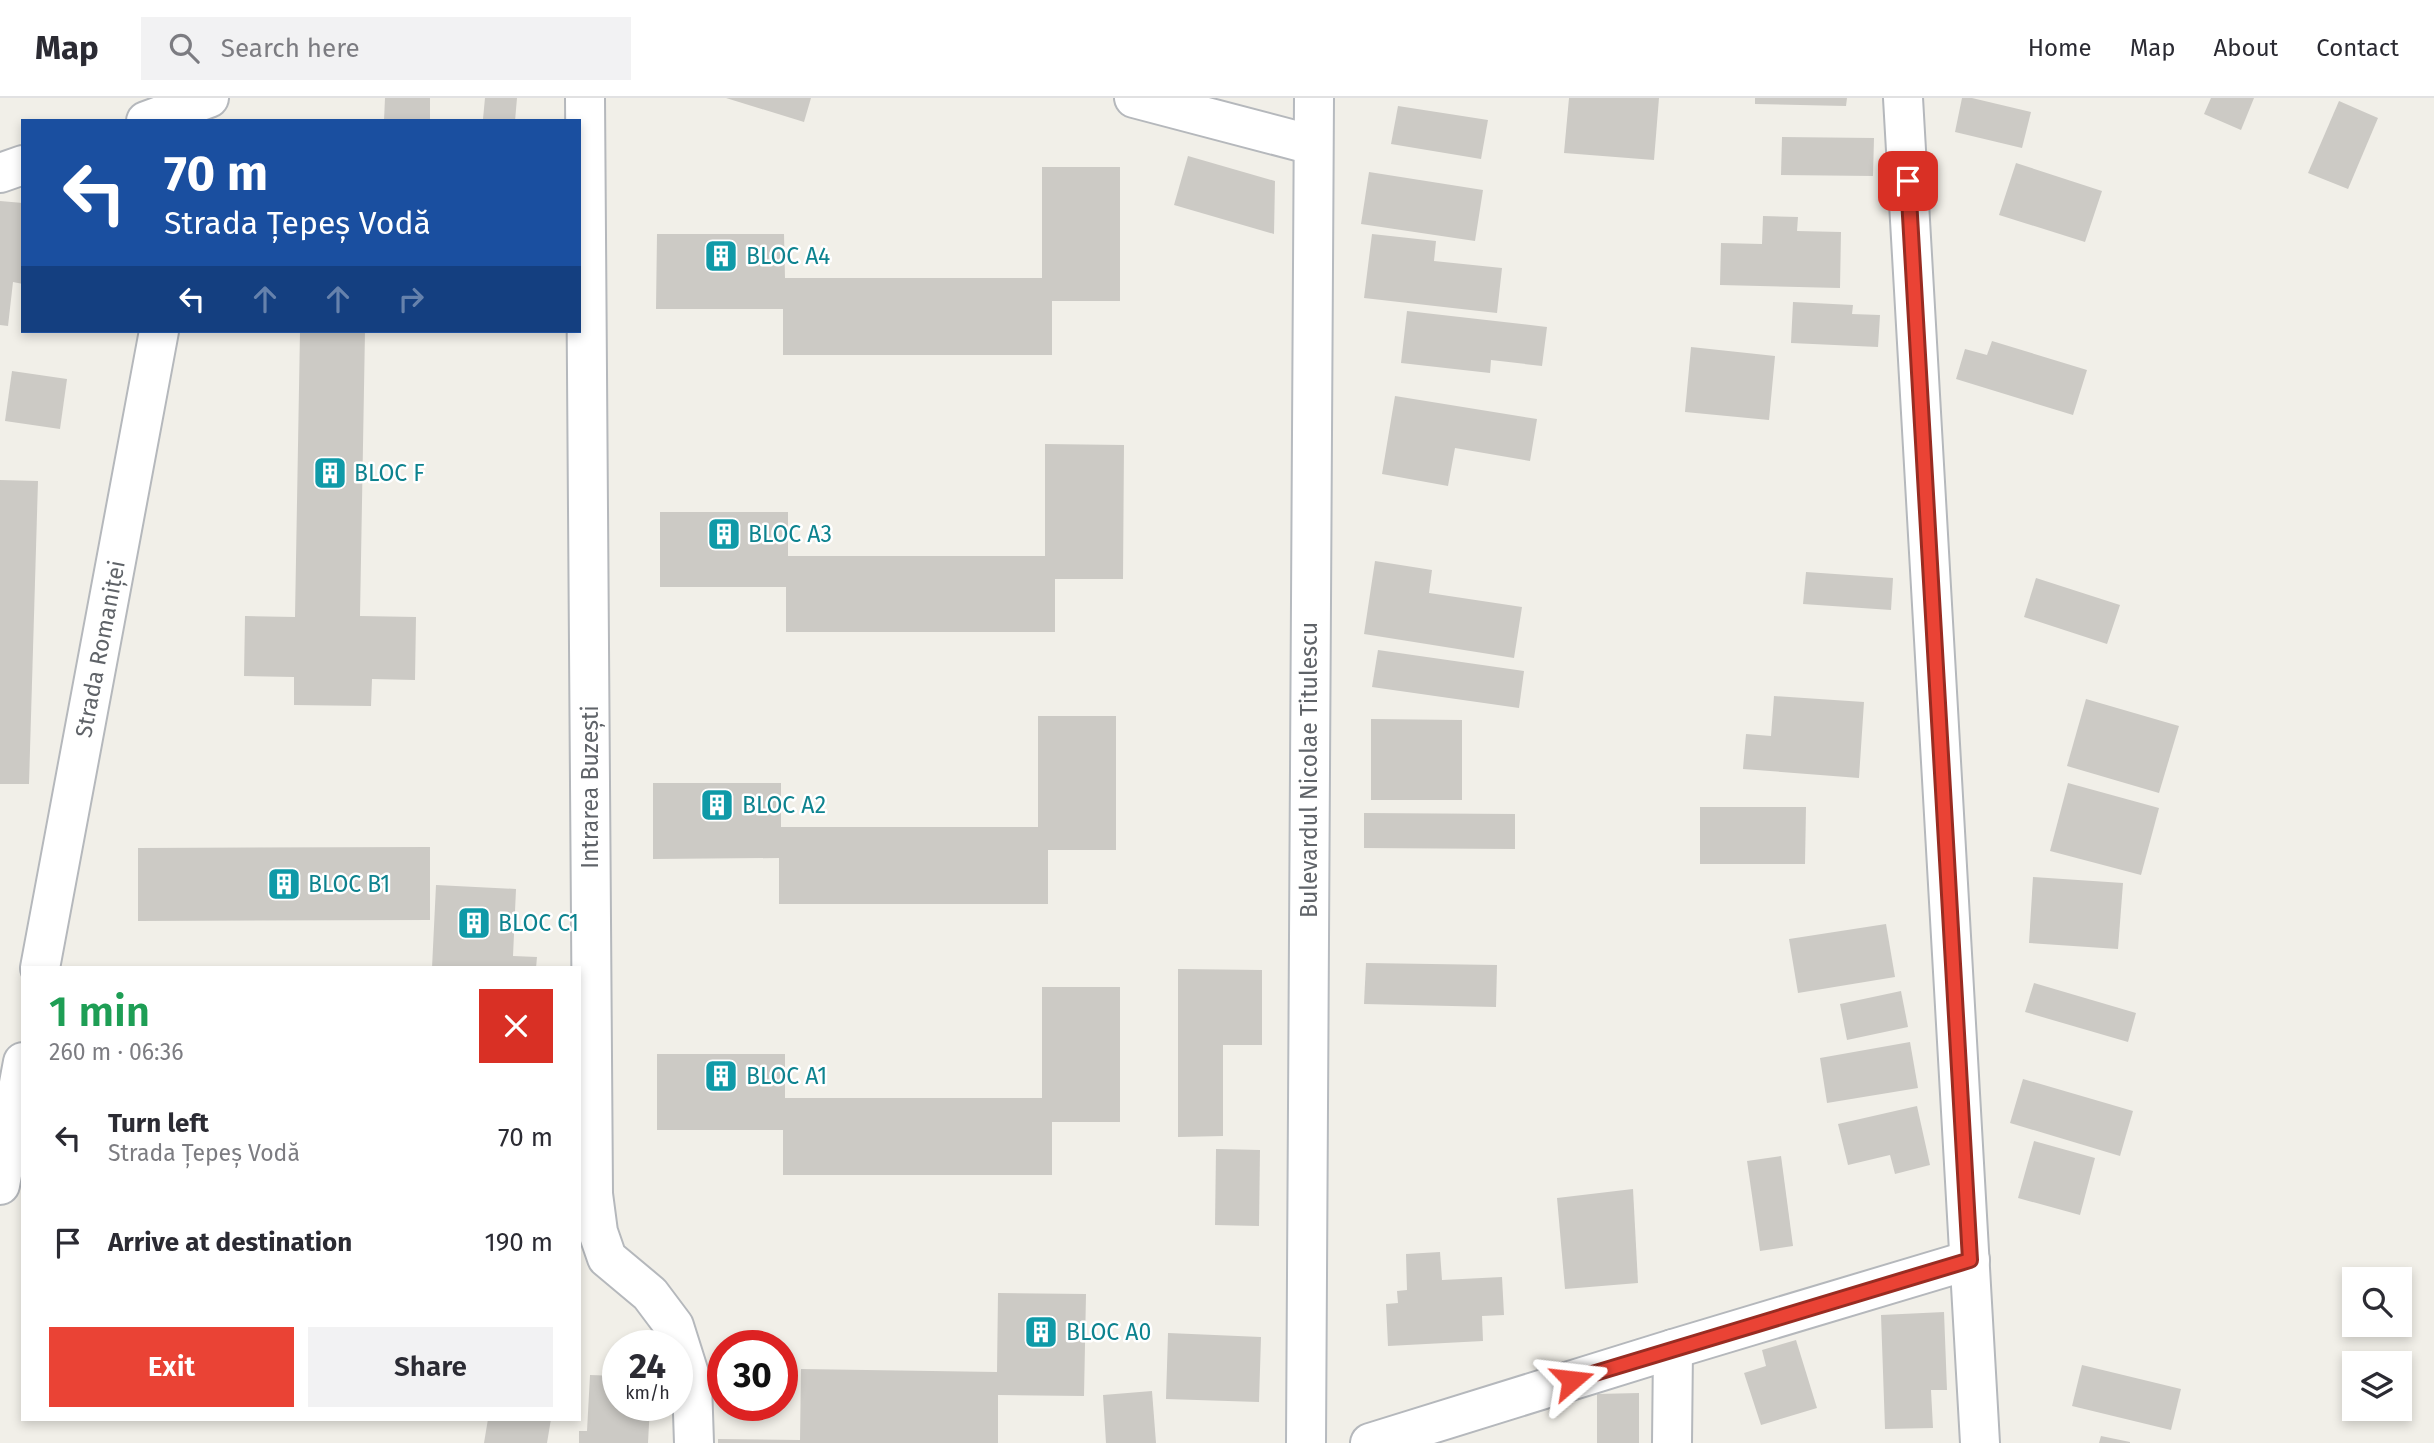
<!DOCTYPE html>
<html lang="en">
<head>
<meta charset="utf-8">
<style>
  :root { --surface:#fff; --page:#f2f2f3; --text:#2b2b33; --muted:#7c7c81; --line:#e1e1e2; --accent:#ea4335 }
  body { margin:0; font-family:"Fira Sans",sans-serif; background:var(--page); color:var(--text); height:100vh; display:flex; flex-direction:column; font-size:26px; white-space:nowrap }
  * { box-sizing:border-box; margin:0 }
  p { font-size:23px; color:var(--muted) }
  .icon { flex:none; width:38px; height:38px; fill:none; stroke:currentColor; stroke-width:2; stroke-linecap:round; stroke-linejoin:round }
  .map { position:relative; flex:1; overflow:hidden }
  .details { position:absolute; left:21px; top:868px; width:560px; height:455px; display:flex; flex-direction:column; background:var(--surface); border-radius:0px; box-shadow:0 4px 10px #0003 }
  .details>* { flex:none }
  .banner { position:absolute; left:21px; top:21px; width:560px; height:214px; border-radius:0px; box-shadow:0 4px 10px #0003; background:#1a4fa0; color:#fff; overflow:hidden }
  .fabs { position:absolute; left:2342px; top:1169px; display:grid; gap:14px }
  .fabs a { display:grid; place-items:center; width:70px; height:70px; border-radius:0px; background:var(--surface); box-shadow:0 4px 10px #0003; font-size:35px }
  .speed { position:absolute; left:602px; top:1232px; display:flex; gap:14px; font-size:35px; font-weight:700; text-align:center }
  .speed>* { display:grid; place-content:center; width:91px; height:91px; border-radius:50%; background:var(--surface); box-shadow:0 4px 10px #0003; line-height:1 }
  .speed small { font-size:18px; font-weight:400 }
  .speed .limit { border:10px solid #d22; background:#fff; color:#111 }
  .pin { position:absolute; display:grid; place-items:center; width:60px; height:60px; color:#fff; margin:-30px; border-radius:14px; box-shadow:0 4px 10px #0006 }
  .me { position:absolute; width:77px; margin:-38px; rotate:73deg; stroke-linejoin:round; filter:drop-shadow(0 0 5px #0008) }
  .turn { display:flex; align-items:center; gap:24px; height:147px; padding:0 28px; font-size:32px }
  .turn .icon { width:91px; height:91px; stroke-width:2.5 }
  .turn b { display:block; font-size:49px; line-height:60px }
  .lanes { display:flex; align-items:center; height:66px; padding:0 28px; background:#0003; justify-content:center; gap:35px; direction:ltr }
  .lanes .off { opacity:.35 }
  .round { display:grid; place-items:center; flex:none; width:74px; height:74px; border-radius:0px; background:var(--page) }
  .head { display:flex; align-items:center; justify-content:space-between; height:119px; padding:0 28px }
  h1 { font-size:42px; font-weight:600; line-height:52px; color:#1e9e55 }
  .cta { display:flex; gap:14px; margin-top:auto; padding:14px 28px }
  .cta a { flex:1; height:80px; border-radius:0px; background:var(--accent); color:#fff; font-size:28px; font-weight:600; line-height:80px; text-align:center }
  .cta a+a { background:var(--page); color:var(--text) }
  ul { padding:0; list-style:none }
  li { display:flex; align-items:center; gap:21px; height:105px; padding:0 28px }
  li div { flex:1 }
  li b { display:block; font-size:26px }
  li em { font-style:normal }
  header { display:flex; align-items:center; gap:42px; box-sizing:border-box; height:98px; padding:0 35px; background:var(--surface); border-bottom:2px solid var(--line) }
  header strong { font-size:33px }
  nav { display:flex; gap:38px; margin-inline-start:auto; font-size:24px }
  .search { width:490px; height:63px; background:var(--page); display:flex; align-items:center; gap:18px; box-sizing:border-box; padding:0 24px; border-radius:0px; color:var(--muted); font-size:26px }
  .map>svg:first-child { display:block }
</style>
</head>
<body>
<header>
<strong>Map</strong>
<div class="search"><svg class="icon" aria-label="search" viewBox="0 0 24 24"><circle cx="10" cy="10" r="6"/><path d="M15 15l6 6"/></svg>Search here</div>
<nav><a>Home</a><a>Map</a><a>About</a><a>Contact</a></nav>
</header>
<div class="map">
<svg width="2434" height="1345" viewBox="0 0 2434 1345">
  <rect width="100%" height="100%" fill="#f1efe8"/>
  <g fill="#cccac5">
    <path d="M385 0H430V23H384Z"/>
    <path d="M485 0H517L515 23 483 21Z"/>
    <path d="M726 0H811L804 24Z"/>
    <path d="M1569 0H1659L1654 62 1564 55Z"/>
    <path d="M1755 0H1847L1846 8 1755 6Z"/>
    <path d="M1962 0H1972L2031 14 2022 50 1955 34Z"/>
    <path d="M2211 0H2254L2241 32 2204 16Z"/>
    <path d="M2339 3 2378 20 2348 91 2308 75Z"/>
    <path d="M1398 8 1488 22 1481 61 1391 46Z"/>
    <path d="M1782 39 1874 40 1873 78 1781 77Z"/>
    <path d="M1188 58 1275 83 1274 136 1174 107Z"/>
    <path d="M2016 65 2102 93 2085 144 1999 117Z"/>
    <path d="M1042 69H1120V203H1052V257H783V211H656L657 136H784L785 180H1042Z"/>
    <path d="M1369 74 1483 92 1475 143 1361 126Z"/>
    <path d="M0 103 23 105V186L13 184 8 228 0 227Z"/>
    <path d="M1763 118 1798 119 1797 133 1841 134 1840 190 1720 187 1721 145 1762 146Z"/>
    <path d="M1372 136 1436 143 1434 163 1502 170 1497 215 1364 200Z"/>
    <path d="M1793 204 1853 207 1852 216 1880 217 1878 249 1791 245Z"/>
    <path d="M1407 213 1547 229 1542 268 1491 262 1490 275 1401 265Z"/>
    <path d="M300 233H365L360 518 416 519 415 582 372 581 371 608 294 607V579L244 578 245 518 295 519Z"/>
    <path d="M1992 243 2087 272 2073 317 1956 281 1965 251 1987 257Z"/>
    <path d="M1691 249 1775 258 1769 322 1685 314Z"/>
    <path d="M12 273 67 281 60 331 5 323Z"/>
    <path d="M1395 298 1537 321 1530 363 1455 350 1448 388 1382 376Z"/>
    <path d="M1045 346 1124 347 1123 481H1055V534H786V489H660V414H788V458H1045Z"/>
    <path d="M0 382 38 383 29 686H0Z"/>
    <path d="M1375 463 1432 472 1429 495 1522 509 1514 560 1364 536Z"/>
    <path d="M1806 474 1893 480 1891 512 1803 506Z"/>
    <path d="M2036 480 2120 507 2107 546 2024 519Z"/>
    <path d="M1378 552 1524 573 1519 610 1372 589Z"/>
    <path d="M1774 598 1864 604 1859 680 1743 671 1746 636 1771 638Z"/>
    <path d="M2086 601 2179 628 2159 695 2067 668Z"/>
    <path d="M1038 618H1116V752H1048V806H779V760L653 761V685H781V729H1038Z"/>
    <path d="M1371 621 1462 622V702H1371Z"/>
    <path d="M2068 685 2159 710 2141 777 2050 753Z"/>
    <path d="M1700 709H1806L1805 766H1700Z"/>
    <path d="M1364 715 1515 716V751L1364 750Z"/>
    <path d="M430 749V822L138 823V750Z"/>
    <path d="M2033 779 2123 785 2118 851 2029 845Z"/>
    <path d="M436 787 516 791 513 858 537 859 536 870H432Z"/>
    <path d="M1886 826 1895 879 1798 895 1789 841Z"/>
    <path d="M1366 865 1497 867 1496 909 1364 906Z"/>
    <path d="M1178 871 1262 872V947H1223V1038L1178 1039Z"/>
    <path d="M2034 885 2136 915 2128 944 2025 914Z"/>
    <path d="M1042 889H1120V1024H1052V1077H783V1032H657V956H785V1000H1042Z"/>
    <path d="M1901 893 1908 929 1847 942 1840 906Z"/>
    <path d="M1910 944 1918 990 1827 1005 1820 960Z"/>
    <path d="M2023 981 2133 1013 2120 1058 2010 1025Z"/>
    <path d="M1917 1008 1930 1067 1895 1076 1890 1057 1848 1067 1838 1026Z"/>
    <path d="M2034 1043 2095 1060 2080 1117 2018 1100Z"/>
    <path d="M1216 1051 1260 1052 1259 1128 1215 1127Z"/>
    <path d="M1781 1058 1793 1148 1760 1153 1747 1063Z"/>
    <path d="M1633 1091 1638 1185 1565 1191 1557 1100Z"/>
    <path d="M1440 1154 1442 1182 1502 1179 1504 1217 1482 1218 1483 1243 1388 1248 1386 1206 1398 1205 1397 1193 1407 1192 1406 1156Z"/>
    <path d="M998 1195 1086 1196 1084 1298 998 1297V1345H718V1341L800 1342 801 1271 997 1274Z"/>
    <path d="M1944 1214 1947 1292H1931L1933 1330 1885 1331 1881 1217Z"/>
    <path d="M1168 1235 1261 1239 1259 1304 1166 1301Z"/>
    <path d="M1796 1242 1817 1310 1761 1327 1744 1275 1766 1268 1762 1252Z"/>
    <path d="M2082 1267 2181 1291 2171 1332 2072 1308Z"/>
    <path d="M590 1277 618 1278V1307H650L648 1345H579V1333H587Z"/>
    <path d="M1152 1293 1156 1345H1106L1103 1297Z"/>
    <path d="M1639 1295V1345H1597V1296Z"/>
    <path d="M488 1321H551L547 1345H484Z"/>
    <path d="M2101 1338 2130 1344V1345H2099Z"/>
  </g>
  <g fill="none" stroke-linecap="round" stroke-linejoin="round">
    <defs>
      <g id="street">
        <path d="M585 0 593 1096 598 1134 607 1160 650 1196 674 1228 692 1285 694 1345"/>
        <path d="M1134 0 1313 47"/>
        <path d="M1903 0 1980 1345"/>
        <path d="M146 23 209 0"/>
        <path d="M0 75 23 67"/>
        <path d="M40 870 159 233"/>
        <path d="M0 1087 23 964"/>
        <path d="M1370 1345 1673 1251 1970 1162"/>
        <path d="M1672 1345 1673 1251"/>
      </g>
      <path id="secondary" d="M1306 1345 1314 0"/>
    </defs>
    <use href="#street" stroke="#b5b8bc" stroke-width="42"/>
    <use href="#secondary" stroke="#b6babf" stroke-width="42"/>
    <use href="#street" stroke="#fff" stroke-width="38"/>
    <use href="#secondary" stroke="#fff" stroke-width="38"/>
  </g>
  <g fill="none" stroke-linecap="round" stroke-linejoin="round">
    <defs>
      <path id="route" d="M1572 1282 1970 1162 1908 83"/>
    </defs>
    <use href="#route" stroke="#982c22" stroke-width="18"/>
    <use href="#route" stroke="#ea4335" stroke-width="12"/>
  </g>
  <defs>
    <symbol id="building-square" viewBox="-11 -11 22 22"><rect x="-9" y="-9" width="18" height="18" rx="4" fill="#0f9aa8" stroke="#fff"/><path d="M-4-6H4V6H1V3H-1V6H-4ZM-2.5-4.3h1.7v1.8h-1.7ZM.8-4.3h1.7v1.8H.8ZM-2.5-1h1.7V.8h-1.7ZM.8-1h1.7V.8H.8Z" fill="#fff"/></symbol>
  </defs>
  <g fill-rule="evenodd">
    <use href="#building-square" x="702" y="139" width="38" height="38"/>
    <use href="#building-square" x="311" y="356" width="38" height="38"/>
    <use href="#building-square" x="705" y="417" width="38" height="38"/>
    <use href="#building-square" x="698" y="688" width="38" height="38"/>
    <use href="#building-square" x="265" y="767" width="38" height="38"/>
    <use href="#building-square" x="455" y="806" width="38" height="38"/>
    <use href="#building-square" x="702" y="959" width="38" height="38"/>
    <use href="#building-square" x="1022" y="1215" width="38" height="38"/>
  </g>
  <g text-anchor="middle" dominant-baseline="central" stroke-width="5" stroke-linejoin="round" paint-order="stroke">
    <g font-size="23" fill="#0d838f" stroke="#fff" text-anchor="start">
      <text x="746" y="158">BLOC A4</text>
      <text x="354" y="375">BLOC F</text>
      <text x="748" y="436">BLOC A3</text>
      <text x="742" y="707">BLOC A2</text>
      <text x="308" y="786">BLOC B1</text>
      <text x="498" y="825">BLOC C1</text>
      <text x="746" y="978">BLOC A1</text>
      <text x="1066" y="1234">BLOC A0</text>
    </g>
    <g font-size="23" fill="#5f6368" stroke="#fff">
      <text transform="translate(100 551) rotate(-79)">Strada Romaniței</text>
      <text transform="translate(1309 672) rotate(-90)">Bulevardul Nicolae Titulescu</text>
      <text transform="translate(590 689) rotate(-90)">Intrarea Buzești</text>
    </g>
  </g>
</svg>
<div class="fabs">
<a><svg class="icon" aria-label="search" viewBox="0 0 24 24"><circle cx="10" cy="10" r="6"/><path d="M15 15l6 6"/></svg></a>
<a><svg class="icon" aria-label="layers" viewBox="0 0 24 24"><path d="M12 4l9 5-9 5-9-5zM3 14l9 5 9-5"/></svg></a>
</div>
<div class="speed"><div>24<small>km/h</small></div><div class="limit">30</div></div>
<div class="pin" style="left:1908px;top:83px;background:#d93025"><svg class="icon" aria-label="arrive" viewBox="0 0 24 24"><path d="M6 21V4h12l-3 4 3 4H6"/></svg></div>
<svg class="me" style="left:1572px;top:1282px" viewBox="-20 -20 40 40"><path d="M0-17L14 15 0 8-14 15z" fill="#ea4335" stroke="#fff" stroke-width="4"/></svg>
<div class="banner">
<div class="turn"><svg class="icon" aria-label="left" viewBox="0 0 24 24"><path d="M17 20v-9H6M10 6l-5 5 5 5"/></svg><div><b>70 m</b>Strada Țepeș Vodă</div></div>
<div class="lanes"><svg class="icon" aria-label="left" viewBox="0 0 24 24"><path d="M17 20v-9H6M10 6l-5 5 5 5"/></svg><svg class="icon off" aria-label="ahead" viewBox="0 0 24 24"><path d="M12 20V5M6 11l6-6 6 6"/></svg><svg class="icon off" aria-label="ahead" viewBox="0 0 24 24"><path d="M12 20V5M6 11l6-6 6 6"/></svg><svg class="icon off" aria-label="right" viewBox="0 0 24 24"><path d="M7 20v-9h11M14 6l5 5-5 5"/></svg></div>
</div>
<section class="details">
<div class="head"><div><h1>1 min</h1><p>260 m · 06:36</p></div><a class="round" style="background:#d93025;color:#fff"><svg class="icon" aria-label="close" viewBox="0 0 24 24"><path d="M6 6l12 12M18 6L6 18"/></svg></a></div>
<ul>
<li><svg class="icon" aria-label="left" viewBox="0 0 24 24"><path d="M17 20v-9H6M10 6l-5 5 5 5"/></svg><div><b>Turn left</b><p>Strada Țepeș Vodă</p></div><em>70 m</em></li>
<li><svg class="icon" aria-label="arrive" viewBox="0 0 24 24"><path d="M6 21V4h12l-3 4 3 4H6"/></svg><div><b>Arrive at destination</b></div><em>190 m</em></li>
</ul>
<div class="cta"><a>Exit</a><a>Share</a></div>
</section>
</div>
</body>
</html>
